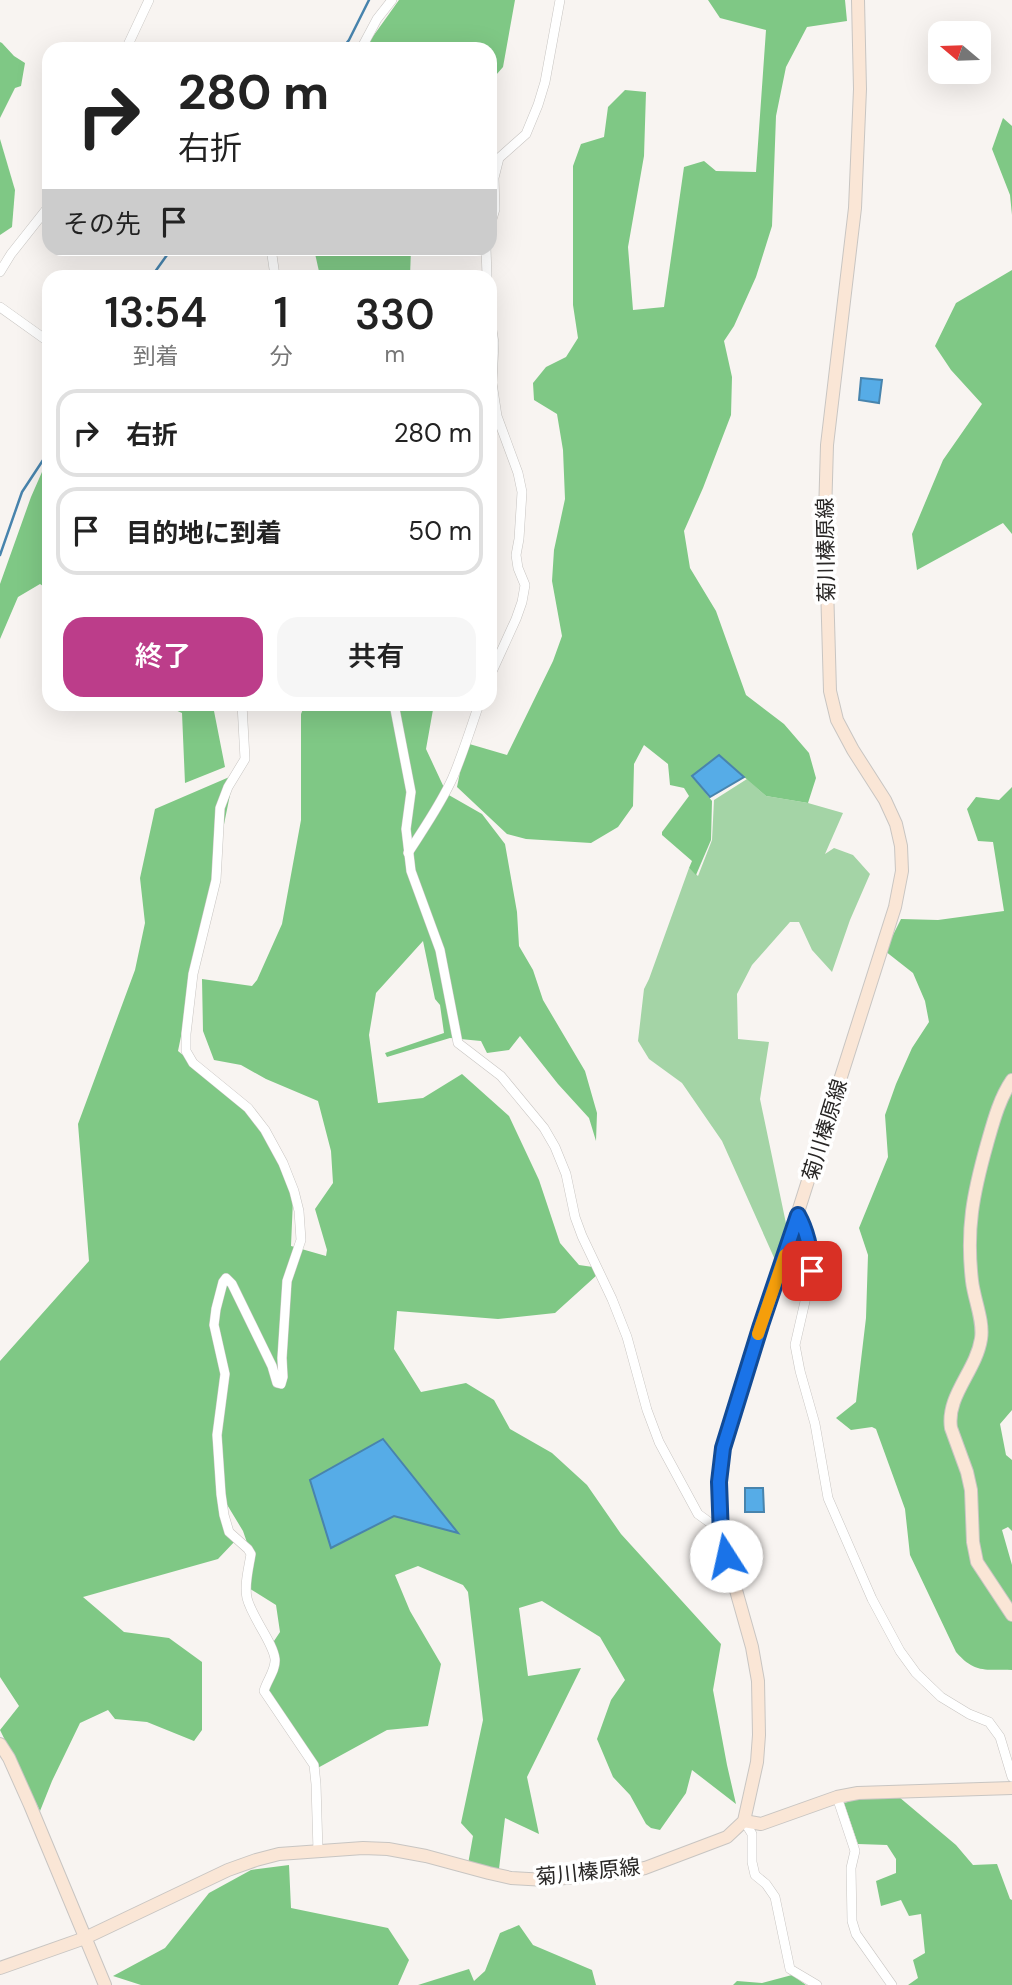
<!DOCTYPE html>
<html lang="ja">
<head>
<meta charset="utf-8">
<style>
  :root { --surface:#fff; --page:#f6f6f6; --text:#222; --muted:#767676; --line:#e0e0e0; --accent:#bc3d8a }
  body { margin:0; font-family:"DM Sans","Noto Sans JP",sans-serif; background:var(--page); color:var(--text); height:100vh; display:flex; flex-direction:column; font-size:26px; white-space:nowrap }
  * { box-sizing:border-box; margin:0 }
  p { font-size:23px; color:var(--muted) }
  .icon { flex:none; width:38px; height:38px; fill:none; stroke:currentColor; stroke-width:2; stroke-linecap:round; stroke-linejoin:round }
  .map { position:relative; flex:1; overflow:hidden }
  .sheet { position:absolute; left:42px; top:270px; width:455px; height:441px; display:flex; flex-direction:column; background:var(--surface); border-radius:21px; box-shadow:0 7px 28px #0002 }
  .sheet>* { flex:none }
  .guide { position:absolute; left:42px; top:42px; width:455px; height:214px; border-radius:21px; box-shadow:0 7px 28px #0002; background:#fff; color:var(--text); overflow:hidden }
  .needle { width:46px; rotate:289deg }
  .fabs { position:absolute; left:928px; top:21px; display:grid; gap:14px }
  .fabs a { display:grid; place-items:center; width:63px; height:63px; border-radius:14px; background:var(--surface); box-shadow:0 7px 28px #0002; font-size:35px }
  .pin { position:absolute; display:grid; place-items:center; width:60px; height:60px; color:#fff; margin:-30px; border-radius:14px; box-shadow:0 4px 10px #0006 }
  .me { position:absolute; width:77px; margin:-38px; rotate:350deg; stroke-linejoin:round; filter:drop-shadow(0 0 5px #0008) }
  .turn { display:flex; align-items:center; gap:24px; height:147px; padding:0 21px; font-size:32px }
  .turn .icon { width:91px; height:91px; stroke-width:2.5 }
  .turn b { display:block; font-size:49px; line-height:60px }
  .then { display:flex; align-items:center; height:66px; padding:0 21px; background:#0003; gap:14px; font-size:26px }
  .eta { display:flex; justify-content:space-evenly; align-items:center; height:119px; text-align:center }
  .eta b { font-size:42px; font-weight:600; line-height:49px }
  .action { display:flex; gap:14px; margin-top:auto; padding:14px 21px }
  .action a { flex:1; height:80px; border-radius:21px; background:var(--accent); color:#fff; font-size:28px; font-weight:600; line-height:80px; text-align:center }
  .action a+a { background:var(--page); color:var(--text) }
  ul { padding:0; list-style:none }
  li { display:flex; align-items:center; gap:21px; height:88px; margin:0 14px 10px; padding:0 7px; border:4px solid var(--line); border-radius:21px }
  li div { flex:1 }
  li b { display:block; font-size:26px }
  li em { font-style:normal }
  .map>svg:first-child { display:block }
</style>
</head>
<body>
<div class="map">
<svg width="1012" height="1985" viewBox="0 0 1012 1985">
  <rect width="100%" height="100%" fill="#f8f4f1"/>
  <path fill="#a4d4a6" d="M747 779 766 796 808 803 843 813 825 854 834 848 853 855 870 874 850 920 832 972 812 950 799 922H790L752 965 737 994 738 1039 769 1042 760 1099 788 1233 776 1262 722 1141 682 1083 649 1059 638 1041 644 989 649 979 689 868 698 876 712 840 714 800Z"/>
  <g fill="#7fc885">
    <path d="M399 0H515L503 67 490 82V49H364Z"/>
    <path d="M708 0H845L847 21 807 27 786 67 776 116 772 226 756 277 734 326 724 341 732 377 731 415 703 488 684 531 690 568 716 611 746 695 784 724 809 753 816 778 808 803 766 796 719 755 692 776 712 801 711 840 696 875 689 868 692 861 662 835V832L689 796 684 788 670 785 668 764 644 745 634 764 633 806 618 827 591 843 526 839 507 834 457 787 466 743 507 755 553 661 562 636 552 581 554 550 565 499 563 450 557 414 534 400 533 383 546 367 566 357 578 338 573 305V166L581 144 604 137 608 107 625 90 646 92 644 156 628 247 633 310 664 307 684 167 704 161 716 171 756 172 766 30 720 18Z"/>
    <path d="M0 42 2 43 14 56 25 63 21 86 15 88 0 118Z"/>
    <path d="M1003 118 1012 126V215L1010 195 992 149Z"/>
    <path d="M0 139 15 190 12 227 0 235Z"/>
    <path d="M314 249H411L410 276H320Z"/>
    <path d="M1012 270V534L1003 523 917 570 912 534 943 460 982 404 951 370 935 346 956 303Z"/>
    <path d="M49 456V590L40 584 18 597 0 639V584L31 497Z"/>
    <path d="M162 704H195L214 711 225 767 185 783 182 713Z"/>
    <path d="M305 704H434L426 749 447 794 482 814 505 844 517 912 519 946 533 970 543 1000 585 1071 597 1113 596 1141 589 1118 558 1084 520 1036 509 1050 487 1053 481 1041 450 1038 387 1057 385 1053 444 1033 440 1005 435 999 423 941 376 993 369 1035 378 1103 423 1098 462 1074 509 1116 539 1180 560 1243 579 1265 593 1267 597 1275 555 1313 498 1319 397 1311 394 1349 421 1392 466 1383 494 1400 510 1429 552 1453 587 1485 621 1534 721 1644 713 1690 727 1765 736 1804 692 1770 686 1793 660 1830 651 1828 646 1824 630 1795 613 1777 597 1739 611 1700 625 1680 600 1637 542 1601 519 1608 528 1676 581 1668 527 1777 539 1834 505 1818 499 1869 468 1864 473 1836 461 1823 483 1720 468 1592 463 1585 418 1566 395 1575 410 1611 441 1664 428 1726 387 1730 314 1770 264 1691 275 1668 268 1650 280 1632 276 1605 247 1587 251 1554 243 1531 223 1498 236 1540 218 1559 83 1597 124 1632 169 1638 202 1662V1730L194 1741 147 1722 115 1719 108 1710 80 1723 52 1781 40 1811 0 1730 19 1706 0 1677V1361L89 1261 78 1124 135 970 145 923 140 878 155 809 234 775 178 1051 245 1106 276 1150 293 1199 291 1246 326 1256 327 1250 315 1209 333 1183 331 1151 318 1101 266 1079 241 1065 214 1060 203 1031 202 979 252 986 257 980 282 924 301 820V714Z"/>
    <path d="M1012 787V1410L1000 1424 1006 1455 1012 1460V1531L1008 1527 1002 1530 1012 1565V1670C986 1669 975 1674 956 1652L910 1555 905 1509 876 1429 872 1427 851 1430 836 1418 856 1402 866 1318 868 1255 859 1228 888 1157 885 1115 896 1084 912 1048 929 1022 925 1001 913 973 885 951 901 919 938 920 1004 911 993 842 978 841 967 809 976 797 999 800Z"/>
    <path d="M899 1797 956 1845 973 1865 997 1864 1010 1899 1012 1900V1985H908L918 1978 913 1960 925 1953 921 1914 909 1916 901 1900 881 1906 876 1881 896 1873V1859L887 1845 858 1844 844 1803 861 1798Z"/>
    <path d="M289 1865 291 1908 388 1928 409 1960 398 1985H141L113 1976 165 1948 209 1893 251 1870Z"/>
    <path d="M519 1925 533 1945 592 1970 596 1985H418L469 1969 474 1981 485 1971 500 1933Z"/>
    <path d="M792 1975 806 1985H733L737 1981 762 1983Z"/>
  </g>
  <g fill="#56ace7" stroke="#4884ad" stroke-width="2">
    <path d="M861 378 882 380 879 403 859 400Z"/>
    <path d="M719 755 744 777 710 797 692 776Z"/>
    <path d="M383 1439 458 1533 394 1516 331 1548 310 1480Z"/>
    <path d="M745 1488H763L764 1512H745Z"/>
  </g>
  <g fill="none" stroke-linecap="round" stroke-linejoin="round">
    <g stroke="#4884ad" stroke-width="2.5">
      <path d="M342 49 349 40 369 0"/>
      <path d="M152 276 172 248"/>
      <path d="M0 555 22 492 49 451"/>
    </g>
    <defs>
      <g id="street">
        <path d="M126 49 149 0"/>
        <path d="M361 49 377 19 392 0"/>
        <path d="M490 226 495 209 494 178 499 158 526 134 538 105 545 82 560 0"/>
        <path d="M271 248 275 276"/>
        <path d="M486 248 487 276"/>
        <path d="M0 272 11 254 49 206"/>
        <path d="M0 307 49 342"/>
        <path d="M490 317 494 343 492 383 497 416 518 473 522 492 519 539 516 555 518 568 525 585 522 602 516 619 490 676"/>
        <path d="M242 704 245 759 228 787 220 808 216 880 193 974 186 1034V1051L193 1063 248 1108 265 1130 283 1163 294 1191 299 1211 301 1240 287 1281 282 1358 283 1377 281 1384 277 1383 272 1366 232 1284 226 1278 223 1282 216 1309 214 1325 225 1374 217 1435 221 1494 224 1515 229 1532 248 1549 251 1554C249 1567 244 1585 247 1598 252 1618 273 1642 275 1659 276 1670 267 1680 264 1691L314 1765 316 1784 318 1851"/>
        <path d="M394 704 411 792 406 829 411 871 440 950 458 1043 501 1076 544 1128 555 1147 566 1174 575 1217 582 1236 612 1299 627 1337 647 1410 659 1442 698 1514 720 1530"/>
        <path d="M408 853C424 828 441 804 453 777 463 753 471 728 479 704"/>
        <path d="M798 1215 805 1227 810 1250 812 1271 795 1345 800 1371 815 1424 828 1498 872 1599 900 1651 916 1673 941 1697 969 1714 989 1722 1000 1737 1012 1777"/>
        <path d="M837 1797 855 1851 851 1868 852 1921 856 1934 892 1985"/>
        <path d="M744 1821 752 1834V1862L755 1875 766 1884 775 1897 790 1969 817 1985"/>
      </g>
      <g id="secondary">
        <path d="M1012 1080C999 1099 993 1123 987 1144 973 1194 966 1229 972 1281 974 1299 984 1321 981 1339 976 1371 946 1396 951 1428L967 1472 971 1490 973 1542 977 1562 1012 1615"/>
        <path d="M0 1744 9 1758 30 1805 105 1985"/>
        <path d="M744 1821 761 1824 837 1797 858 1793 1012 1788"/>
        <path d="M0 1968 85 1938 228 1870 256 1860 279 1854 363 1848 388 1849 426 1856 489 1873 511 1878 546 1880 624 1872 645 1868 727 1837 744 1821 757 1762 759 1735 758 1681 752 1647 721 1537 719 1483 723 1448 895 907 902 871 901 846 896 824 885 800 853 750 837 720 830 691 825 515 827 445 855 208 860 89 858 0"/>
      </g>
    </defs>
    <use href="#street" stroke="#c8c5c2" stroke-width="10"/>
    <use href="#secondary" stroke="#c8c5c2" stroke-width="14"/>
    <use href="#street" stroke="#fff" stroke-width="9"/>
    <use href="#secondary" stroke="#fae6d6" stroke-width="12"/>
  </g>
  <g fill="none" stroke-linecap="round" stroke-linejoin="round">
    <defs>
      <path id="route" d="M726 1556 721 1536 719 1482 723 1448 761 1325 798 1215C808 1233 811 1251 812 1271"/>
    </defs>
    <use href="#route" stroke="#114b97" stroke-width="18"/>
    <use href="#route" stroke="#1a73e8" stroke-width="12"/>
    <path stroke="#f59e0b" stroke-width="12" d="M758 1334 785 1255"/>
  </g>
  <g text-anchor="middle" dominant-baseline="central" stroke-width="7" stroke-linejoin="round" paint-order="stroke">
    <g font-size="21" fill="#292726" stroke="#fff">
      <text transform="translate(826 550) rotate(-91)">菊川榛原線</text>
      <text transform="translate(825 1130) rotate(-73)">菊川榛原線</text>
      <text transform="translate(588 1872) rotate(-6)">菊川榛原線</text>
    </g>
  </g>
</svg>
<div class="fabs">
<a><svg class="needle" viewBox="-14 -14 28 28"><path d="M0-13l5 13h-10z" fill="#e53935"/><path d="M0 13l5-13h-10z" fill="#767676"/></svg></a>
</div>
<div class="pin" style="left:812px;top:1271px;background:#d93025"><svg class="icon" aria-label="arrive" viewBox="0 0 24 24"><path d="M6 21V4h12l-3 4 3 4H6"/></svg></div>
<svg class="me" style="left:726px;top:1556px" viewBox="-20 -20 40 40"><circle r="19" fill="#fff"/><path d="M0-13L10 11 0 6-10 11z" fill="#1a73e8"/></svg>
<div class="guide">
<div class="turn"><svg class="icon" aria-label="right" viewBox="0 0 24 24"><path d="M7 20v-9h11M14 6l5 5-5 5"/></svg><div><b>280 m</b>右折</div></div>
<div class="then">その先<svg class="icon" aria-label="arrive" viewBox="0 0 24 24"><path d="M6 21V4h12l-3 4 3 4H6"/></svg></div>
</div>
<section class="sheet">
<div class="eta">
<div><b>13:54</b><p>到着</p></div>
<div><b>1</b><p>分</p></div>
<div><b>330</b><p>m</p></div>
</div>
<ul>
<li><svg class="icon" aria-label="right" viewBox="0 0 24 24"><path d="M7 20v-9h11M14 6l5 5-5 5"/></svg><div><b>右折</b></div><em>280 m</em></li>
<li><svg class="icon" aria-label="arrive" viewBox="0 0 24 24"><path d="M6 21V4h12l-3 4 3 4H6"/></svg><div><b>目的地に到着</b></div><em>50 m</em></li>
</ul>
<div class="action"><a>終了</a><a>共有</a></div>
</section>
</div>
</body>
</html>
